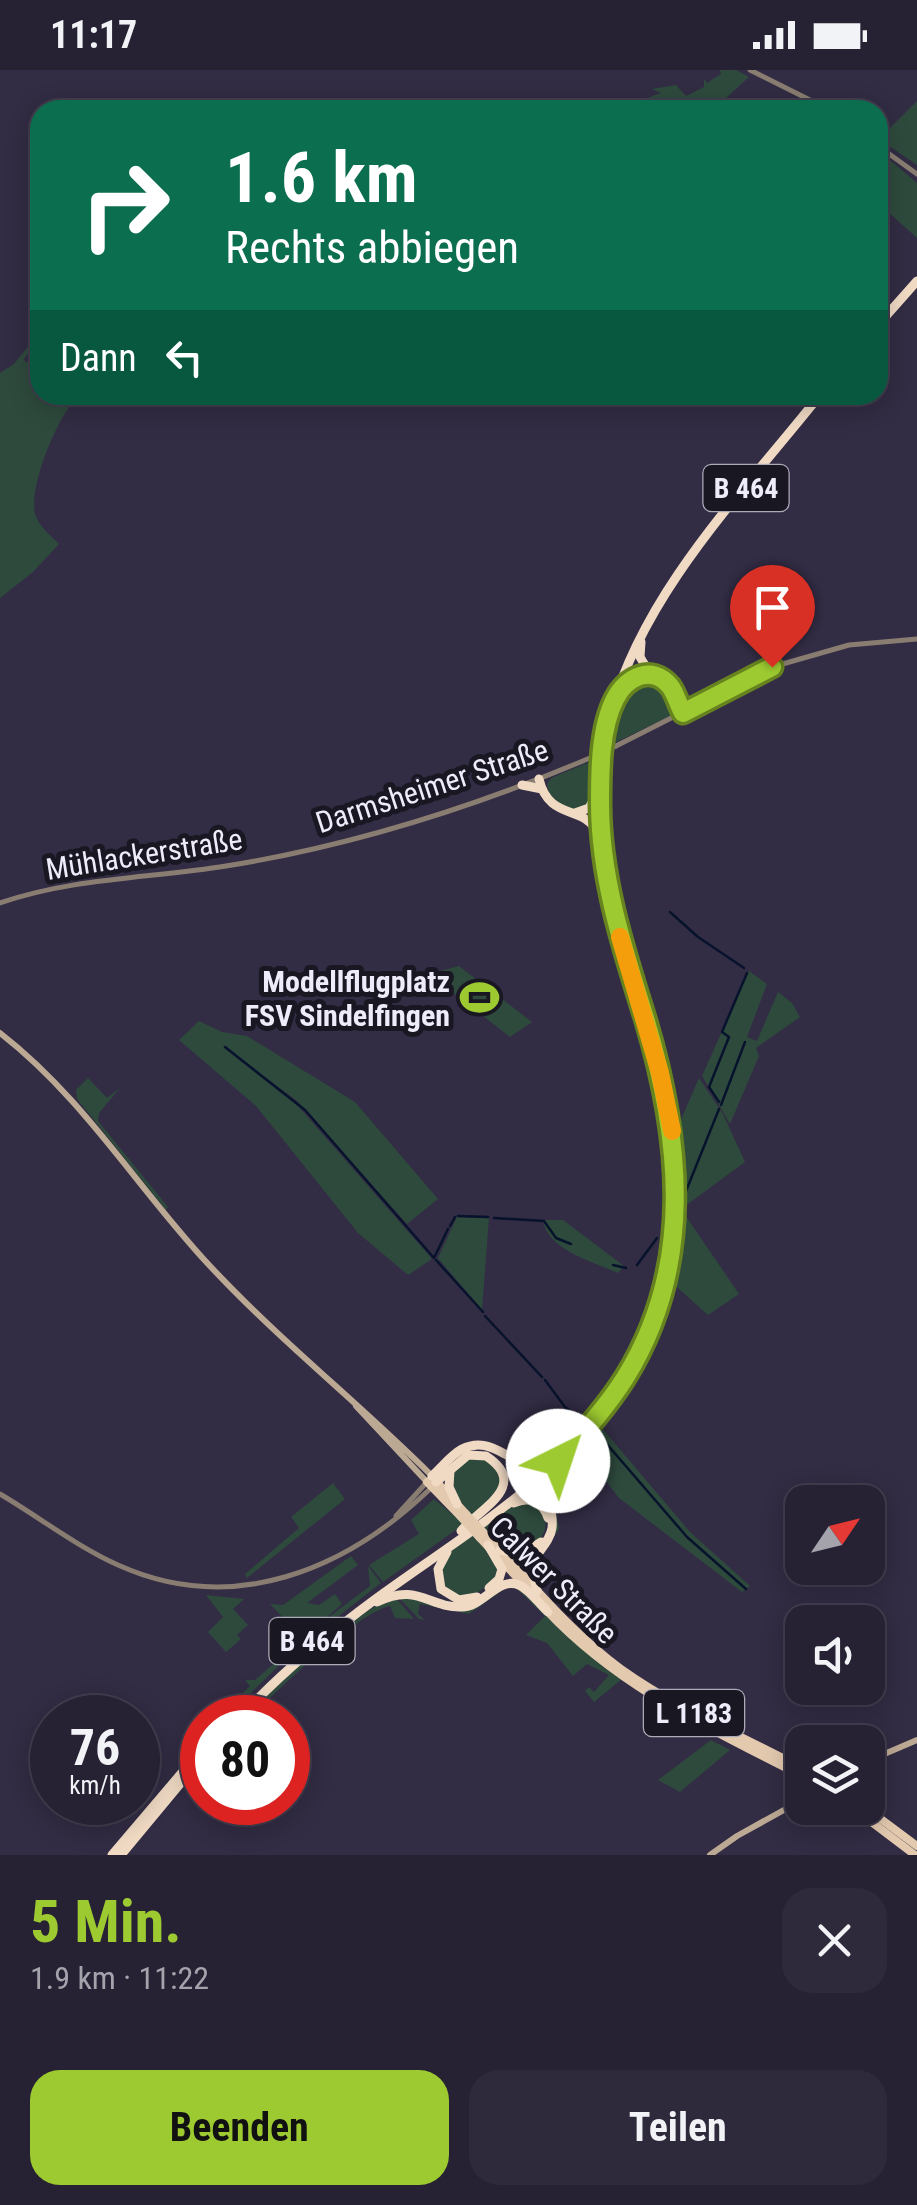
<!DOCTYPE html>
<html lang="de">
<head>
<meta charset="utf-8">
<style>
  :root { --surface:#262133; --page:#2e293b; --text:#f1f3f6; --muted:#a4a3ac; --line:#423e4e; --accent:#9dca30 }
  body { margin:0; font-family:"Roboto Condensed",sans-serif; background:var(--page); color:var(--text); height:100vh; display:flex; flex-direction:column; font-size:38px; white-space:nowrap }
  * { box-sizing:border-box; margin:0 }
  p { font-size:32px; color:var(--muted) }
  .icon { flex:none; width:55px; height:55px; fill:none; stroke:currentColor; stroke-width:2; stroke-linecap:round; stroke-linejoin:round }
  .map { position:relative; height:1785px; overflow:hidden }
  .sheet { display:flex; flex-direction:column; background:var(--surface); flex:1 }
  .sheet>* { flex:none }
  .guide { position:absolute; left:30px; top:30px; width:858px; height:305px; border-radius:30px; box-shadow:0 5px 25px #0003,0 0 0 2px var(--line); background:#0b6e4f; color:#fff; overflow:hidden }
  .needle { width:65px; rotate:55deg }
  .buttons { position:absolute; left:785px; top:1415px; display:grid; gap:20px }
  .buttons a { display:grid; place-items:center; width:100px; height:100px; border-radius:20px; background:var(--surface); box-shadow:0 5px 25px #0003,0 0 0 2px var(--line); font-size:50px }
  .speed { position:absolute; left:30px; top:1625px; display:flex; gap:20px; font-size:50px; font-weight:700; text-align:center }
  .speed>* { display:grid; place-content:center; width:130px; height:130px; border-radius:50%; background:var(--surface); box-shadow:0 5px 25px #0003,0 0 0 2px var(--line); line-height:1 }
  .speed small { font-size:25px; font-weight:400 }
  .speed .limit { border:15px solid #d22; background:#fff; color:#111 }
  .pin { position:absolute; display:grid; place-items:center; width:85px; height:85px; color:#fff; margin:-102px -42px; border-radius:50% 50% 50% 0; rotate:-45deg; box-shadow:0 0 10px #0007 }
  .pin .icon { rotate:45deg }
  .me { position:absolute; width:110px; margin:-55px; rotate:41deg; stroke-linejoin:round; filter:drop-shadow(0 0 8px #0008) }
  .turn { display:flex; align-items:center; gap:35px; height:210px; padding:0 30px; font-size:45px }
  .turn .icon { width:130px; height:130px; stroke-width:2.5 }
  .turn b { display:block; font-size:70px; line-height:85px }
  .then { display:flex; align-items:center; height:95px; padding:0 30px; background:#0003; gap:20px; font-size:38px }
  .round { display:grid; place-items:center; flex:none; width:105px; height:105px; border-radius:30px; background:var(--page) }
  .headline { display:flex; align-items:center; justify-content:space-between; height:170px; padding:0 30px }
  h1 { font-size:60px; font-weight:700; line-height:75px; color:var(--accent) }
  .primary-button { display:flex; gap:20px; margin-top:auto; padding:20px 30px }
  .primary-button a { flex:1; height:115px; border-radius:30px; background:var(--accent); color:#111; font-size:40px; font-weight:700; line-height:115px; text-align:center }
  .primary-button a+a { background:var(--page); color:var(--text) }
  .status { display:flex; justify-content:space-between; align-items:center; height:70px; padding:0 50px; background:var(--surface); direction:ltr }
  .status svg { height:28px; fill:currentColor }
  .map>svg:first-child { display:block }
</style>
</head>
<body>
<div class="status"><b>11:17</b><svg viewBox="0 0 49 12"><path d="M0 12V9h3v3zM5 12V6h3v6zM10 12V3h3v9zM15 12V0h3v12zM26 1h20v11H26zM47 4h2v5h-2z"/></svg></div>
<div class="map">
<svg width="917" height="1785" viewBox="0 0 917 1785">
  <rect width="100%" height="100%" fill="#322c44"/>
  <g fill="#2e4a3d">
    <path d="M720 0H736L749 7 713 40H689L671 28 681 40H633L644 29 661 23 652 19 676 15 686 26 704 17V9L707 13 721 4Z"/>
    <path d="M917 31V95L885 73 882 66Z"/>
    <path d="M878 80 917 113V168L878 133Z"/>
    <path d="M36 267 39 268 24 289 26 293 38 282C28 296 28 306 35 321L40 305V325H85C80 329 71 335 67 340 53 361 29 418 35 444 38 455 51 466 59 474L33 502 0 528V303L14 294Z"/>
    <path d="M634 609 659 611V614L670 622 677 640 668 647 610 675 620 631Z"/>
    <path d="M597 689 590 734 570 741 550 727 547 714 551 708Z"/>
    <path d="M459 896 532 952 510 967 429 904Z"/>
    <path d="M749 901 767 914 747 967 757 971 778 922 792 933 800 947 756 978 759 986 730 1054 702 1006Z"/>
    <path d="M199 951 222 962 247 966 355 1032 438 1129 407 1154 296 1030 223 977 298 1036 432 1189 408 1205 358 1163 256 1036 179 970Z"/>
    <path d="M88 1008 107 1028 120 1018 99 1043 98 1051 168 1137 166 1140 77 1029 76 1020Z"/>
    <path d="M699 1008 723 1044 745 1092 681 1139 739 1224 708 1245 670 1211 681 1139 677 1059Z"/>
    <path d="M457 1147 489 1148 482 1240 438 1188Z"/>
    <path d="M563 1150 624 1196 618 1203C594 1192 547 1180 543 1150Z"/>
    <path d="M593 1356 601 1357 690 1462 750 1516 742 1522 619 1428 586 1385 593 1362 585 1385 553 1406 552 1416 559 1459 536 1493 550 1470 548 1411Z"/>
    <path d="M481 1386 500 1403V1419L474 1447 454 1424 451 1404 464 1389Z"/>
    <path d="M333 1413 345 1429 247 1508 245 1504 299 1458 291 1447Z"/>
    <path d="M434 1429 464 1454 383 1512 369 1495 419 1464 411 1450Z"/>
    <path d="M533 1432C553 1456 548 1464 524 1481L501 1476 483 1457 515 1434Z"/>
    <path d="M473 1464 500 1497 496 1510 469 1528 450 1524 439 1507 449 1482Z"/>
    <path d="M351 1486 358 1495 307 1533 319 1535 335 1524 342 1534 314 1558 370 1516 368 1496 381 1513 295 1580 226 1647H219L250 1616 245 1610H255L303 1568 270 1534 283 1535Z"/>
    <path d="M504 1517 521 1518 578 1574 622 1609 594 1632 585 1621 589 1617 594 1622 609 1605 587 1594 573 1606 547 1573 526 1565 545 1546 516 1518H506L469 1544 420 1534 418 1544 425 1550 419 1549 397 1526C424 1525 453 1546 477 1535 487 1531 495 1522 504 1517Z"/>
    <path d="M206 1525 244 1529 233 1539 248 1555 237 1565 241 1569 226 1582 208 1562 223 1547Z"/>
    <path d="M395 1527 414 1549 395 1548 390 1536C360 1541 274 1623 251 1647L244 1648C284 1608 343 1547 395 1527Z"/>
    <path d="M711 1670 730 1680 680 1722 658 1710Z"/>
  </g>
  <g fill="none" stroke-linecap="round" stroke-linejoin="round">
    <g stroke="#07132c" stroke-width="2.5">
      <path d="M670 842 698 867 744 898"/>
      <path d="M225 977 305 1040 434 1188 448 1159"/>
      <path d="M719 1032 709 1017 729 967 722 962 747 903"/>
      <path d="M721 1035 745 972"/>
      <path d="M686 1134 684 1126 719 1039"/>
      <path d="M458 1146 488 1147"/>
      <path d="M494 1148 544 1151 556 1168 571 1174"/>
      <path d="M450 1156 455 1147"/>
      <path d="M436 1190 483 1242"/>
      <path d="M613 1195 626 1198"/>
      <path d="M637 1195 657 1168"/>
      <path d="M485 1246 542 1307"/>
      <path d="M545 1310 565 1337 593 1358 687 1467 746 1519"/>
    </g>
    <g stroke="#897d71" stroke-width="5">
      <path d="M750 0 830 40"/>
      <path d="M878 76 917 104"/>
      <path d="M616 676 772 597 849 575 917 569"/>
      <path d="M0 833C71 808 152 808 226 796 351 776 474 737 590 688"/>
      <path d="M0 1424C39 1447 76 1476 118 1495 233 1547 346 1500 431 1418"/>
      <path d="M396 1446 427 1412"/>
    </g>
    <g stroke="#bca994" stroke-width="6">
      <path d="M0 963C84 1028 138 1119 210 1196 280 1271 360 1334 432 1406L427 1412 356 1336"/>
      <path d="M868 1691 917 1670"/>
      <path d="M710 1785 737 1766 802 1730"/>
    </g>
    <g stroke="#e3caaf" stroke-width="8">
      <path d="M435 1410 466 1444"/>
      <path d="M427 1412 461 1447"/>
      <path d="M485 1464C529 1510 569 1561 621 1599 677 1639 742 1666 802 1698"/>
      <path d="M480 1468 525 1516"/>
      <path d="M547 1541C618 1617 712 1660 802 1706"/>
      <path d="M853 1738 915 1785"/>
      <path d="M866 1738 917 1776"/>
    </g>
    <g stroke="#f0dac4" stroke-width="9">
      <path d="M878 255 917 211"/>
      <path d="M641 572 640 587 646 597 667 613 681 631 697 635"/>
      <path d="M620 622 634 608 653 605"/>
      <path d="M675 627 683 643"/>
      <path d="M539 709C549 752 585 734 597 763"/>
      <path d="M522 715 542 719"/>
      <path d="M575 743 589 738 598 721"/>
      <path d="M450 1400 449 1417 457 1434"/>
      <path d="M432 1406C442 1397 451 1385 462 1379 500 1360 516 1416 559 1380"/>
      <path d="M436 1412 468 1385 486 1386C532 1416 477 1440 461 1461"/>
      <path d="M514 1433C529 1426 543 1432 548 1448"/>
      <path d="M488 1475 502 1499 499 1509 489 1518"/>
      <path d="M500 1480 522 1484 541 1472"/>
      <path d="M447 1482 438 1499 441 1519 459 1530 477 1527"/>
      <path d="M537 1521 531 1495C537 1482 550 1472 552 1458 555 1436 539 1421 551 1400"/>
      <path d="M377 1532C418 1512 428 1538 462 1537 483 1537 498 1506 519 1515 530 1520 539 1534 548 1542"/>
      <path d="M239 1648C281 1603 328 1564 377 1528 466 1463 575 1401 629 1300 674 1219 685 1129 668 1038 642 906 573 779 611 642 645 520 743 422 820 325"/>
      <path d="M112 1785 202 1679"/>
      <path d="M121 1785 199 1691"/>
    </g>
    <path stroke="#897d71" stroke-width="5" d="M590 688 616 676"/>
    <g stroke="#e3caaf" stroke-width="8">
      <path d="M466 1444 485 1464"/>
      <path d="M461 1447 480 1468"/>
    </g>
  </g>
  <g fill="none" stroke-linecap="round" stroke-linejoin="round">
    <defs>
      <path id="route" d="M558 1391C582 1364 606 1338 625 1308 695 1196 681 1068 645 948 623 878 600 807 600 733 600 701 600 658 615 629 626 607 652 594 670 616 676 624 678 634 683 643L772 597"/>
    </defs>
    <use href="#route" stroke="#66831f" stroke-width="25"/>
    <use href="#route" stroke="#9dca30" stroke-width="18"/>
    <path stroke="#f59e0b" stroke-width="18" d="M620 867 660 1003 672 1061"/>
  </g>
  <defs>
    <symbol id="stadium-bare" viewBox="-9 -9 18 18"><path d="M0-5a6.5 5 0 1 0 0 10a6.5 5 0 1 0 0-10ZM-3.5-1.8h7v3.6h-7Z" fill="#9dca30" stroke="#191721" stroke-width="2.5" paint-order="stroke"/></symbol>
  </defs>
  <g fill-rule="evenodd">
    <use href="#stadium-bare" x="452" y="900" width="55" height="55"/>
  </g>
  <g text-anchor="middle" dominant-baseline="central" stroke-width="10" stroke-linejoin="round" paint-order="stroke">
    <g fill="#191721" stroke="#aeabb9" stroke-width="2.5">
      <rect x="703.5" y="395" width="85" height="46" rx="8"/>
      <rect x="269.5" y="1548" width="85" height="46" rx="8"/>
      <rect x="644" y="1620" width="100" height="46" rx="8"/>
    </g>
    <g font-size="28" font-weight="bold" fill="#eeebfa">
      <text x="746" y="418">B 464</text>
      <text x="312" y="1571">B 464</text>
      <text x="694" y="1643">L 1183</text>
    </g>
    <g font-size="30" fill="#eeebfa" stroke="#191721">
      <text transform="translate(432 716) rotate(-18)">Darmsheimer Straße</text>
      <text transform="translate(144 784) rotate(-9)">Mühlackerstraße</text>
      <text transform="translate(554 1510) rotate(45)">Calwer Straße</text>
    </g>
    <g font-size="30" font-weight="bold" fill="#eeebfa" stroke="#191721" text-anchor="end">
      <text x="450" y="911">Modellflugplatz<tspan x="450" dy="34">FSV Sindelfingen</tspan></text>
    </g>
  </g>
</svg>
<div class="buttons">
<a><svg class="needle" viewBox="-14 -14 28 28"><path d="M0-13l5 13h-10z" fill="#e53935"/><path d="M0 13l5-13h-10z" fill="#a4a3ac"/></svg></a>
<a><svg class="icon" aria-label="sound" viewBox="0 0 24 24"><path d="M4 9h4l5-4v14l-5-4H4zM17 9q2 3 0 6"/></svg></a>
<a><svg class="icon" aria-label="layers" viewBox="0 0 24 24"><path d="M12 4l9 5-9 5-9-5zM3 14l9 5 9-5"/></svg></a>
</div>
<div class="speed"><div>76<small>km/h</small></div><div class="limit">80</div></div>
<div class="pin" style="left:772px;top:597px;background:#d93025"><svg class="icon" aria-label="arrive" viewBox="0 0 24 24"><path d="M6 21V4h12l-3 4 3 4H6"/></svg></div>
<svg class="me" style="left:558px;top:1391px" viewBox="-20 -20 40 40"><circle r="19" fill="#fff"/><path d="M0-13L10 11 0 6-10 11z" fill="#9dca30"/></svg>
<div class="guide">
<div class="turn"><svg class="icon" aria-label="right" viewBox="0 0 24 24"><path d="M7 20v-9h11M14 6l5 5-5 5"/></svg><div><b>1.6 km</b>Rechts abbiegen</div></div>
<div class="then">Dann<svg class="icon" aria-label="left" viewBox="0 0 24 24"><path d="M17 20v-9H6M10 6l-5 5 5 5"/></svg></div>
</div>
</div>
<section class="sheet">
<div class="headline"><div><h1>5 Min.</h1><p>1.9 km · 11:22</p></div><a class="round"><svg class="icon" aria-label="close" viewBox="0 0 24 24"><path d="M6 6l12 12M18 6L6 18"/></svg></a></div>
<div class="primary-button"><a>Beenden</a><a>Teilen</a></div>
</section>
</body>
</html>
